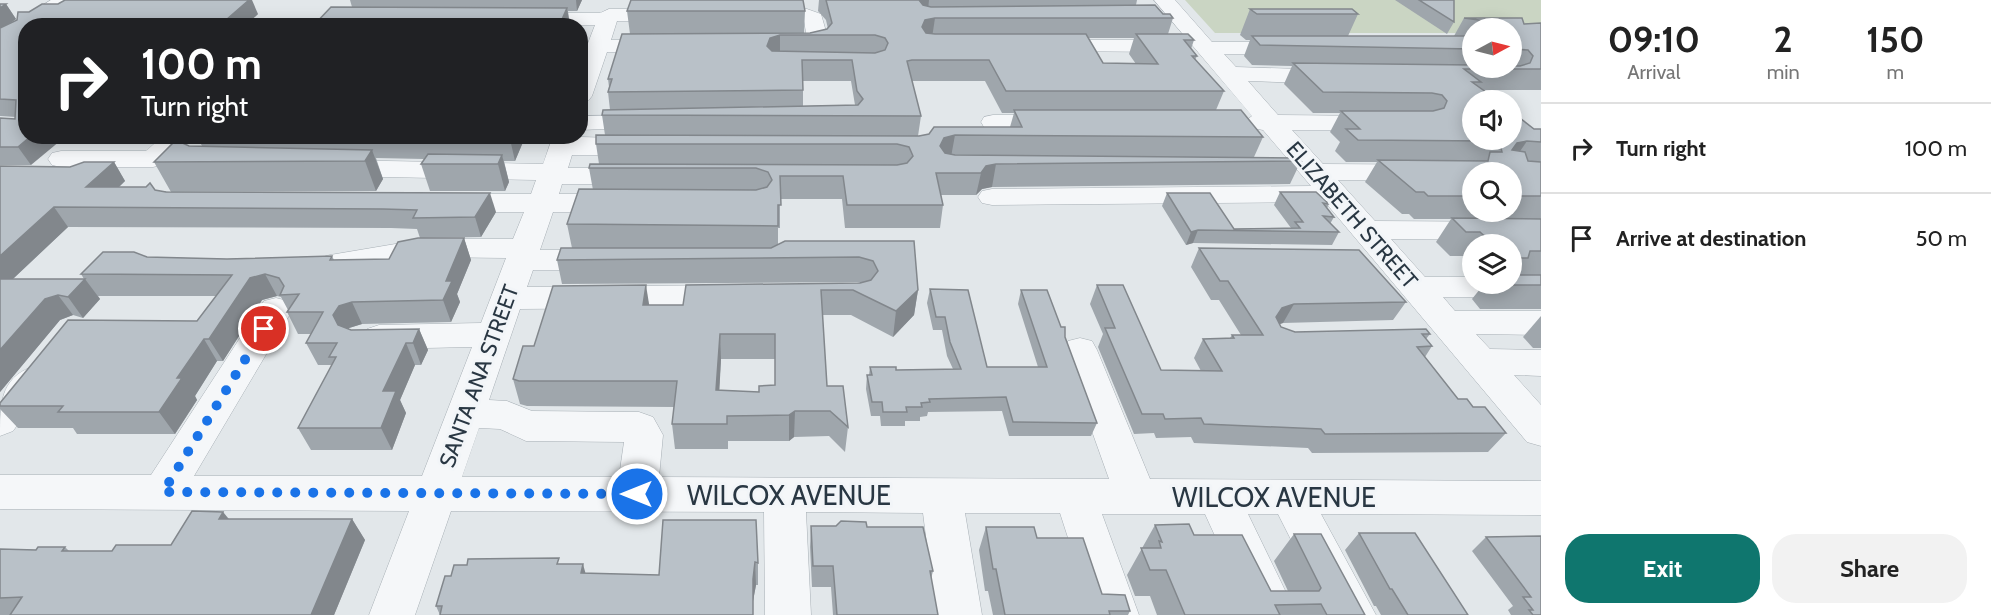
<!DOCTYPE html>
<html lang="en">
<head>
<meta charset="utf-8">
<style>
  :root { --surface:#fff; --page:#f2f2f2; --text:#222; --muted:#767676; --line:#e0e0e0; --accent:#0f766e }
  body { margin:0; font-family:Cabin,sans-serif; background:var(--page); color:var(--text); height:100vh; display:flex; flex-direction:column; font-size:22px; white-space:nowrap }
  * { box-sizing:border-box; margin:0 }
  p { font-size:20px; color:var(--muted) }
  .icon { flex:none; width:33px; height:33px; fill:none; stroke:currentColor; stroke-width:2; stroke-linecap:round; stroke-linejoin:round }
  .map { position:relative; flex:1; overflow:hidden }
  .drawer { display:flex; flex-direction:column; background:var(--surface); width:450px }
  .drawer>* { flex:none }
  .banner { position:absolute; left:18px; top:18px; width:570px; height:126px; border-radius:24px; box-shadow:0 3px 15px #0003; background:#202124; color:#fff; overflow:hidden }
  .needle { width:39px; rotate:83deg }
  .fabs { position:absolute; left:1462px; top:18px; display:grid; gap:12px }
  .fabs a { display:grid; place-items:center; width:60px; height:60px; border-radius:50%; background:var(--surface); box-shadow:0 3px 15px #0003; font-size:30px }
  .pin { position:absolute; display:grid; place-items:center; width:51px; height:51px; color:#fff; margin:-26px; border:3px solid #fff; border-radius:50%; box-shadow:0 2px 6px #0007 }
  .me { position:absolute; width:66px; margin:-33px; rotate:270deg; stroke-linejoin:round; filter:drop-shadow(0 0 4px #0008) }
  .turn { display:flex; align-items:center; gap:21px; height:126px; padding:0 24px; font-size:27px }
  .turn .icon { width:78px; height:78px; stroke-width:2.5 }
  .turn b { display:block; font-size:42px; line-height:51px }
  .eta { display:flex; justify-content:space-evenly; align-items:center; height:102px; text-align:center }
  .eta b { font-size:36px; font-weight:800; line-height:42px }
  .primary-button { display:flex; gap:12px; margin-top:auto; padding:12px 24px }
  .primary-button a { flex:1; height:69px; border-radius:24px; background:var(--accent); color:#fff; font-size:24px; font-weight:800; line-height:69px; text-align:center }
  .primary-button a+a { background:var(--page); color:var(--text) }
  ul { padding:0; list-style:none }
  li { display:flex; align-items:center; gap:18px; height:90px; padding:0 24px; border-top:2px solid var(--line) }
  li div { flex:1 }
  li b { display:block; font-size:22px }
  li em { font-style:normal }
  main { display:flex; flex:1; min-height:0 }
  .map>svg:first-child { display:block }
</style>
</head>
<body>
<main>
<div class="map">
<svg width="1541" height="615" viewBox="0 0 1541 615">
  <rect width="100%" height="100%" fill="#e2e7ea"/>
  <path fill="#cad5c3" d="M1185 0H1541V30L1473 28V33H1215Z"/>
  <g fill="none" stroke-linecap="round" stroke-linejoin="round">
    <defs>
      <g id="minor">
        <path d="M51 0H75L39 26H26V34L0 47V32Z"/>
        <path d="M1154 0H1175L1212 42H1291L1299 43 1302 48 1299 53 1291 54H1224L1236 67 1332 70 1340 72 1343 77 1340 82 1332 84 1248 81 1278 115 1379 116 1388 118 1391 123 1388 128 1379 130H1292L1323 164 1473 165 1483 167 1486 172H1473V181L1338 180 1375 221 1541 222V240L1391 239 1425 277H1473V284H1512V277H1541V297H1443L1455 311H1541V335L1476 334 1490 349 1541 350V376L1514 375 1541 405V446L1527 442 1325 202 992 205 982 203 978 197 982 191 992 189 1311 186 1263 130 1247 127 1244 122 1252 116Z"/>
        <path d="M609 9H674L681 11 684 15 681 19 674 21H617L611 40H663L671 41 674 46 671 51 663 52H607L592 96 588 101 580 103V64L595 25H523L516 23 513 19 516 15 523 13H600Z"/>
        <path d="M761 9H807L821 14 829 42C820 55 790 53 775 50L772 45 775 40 807 38 804 21 754 19 751 15 754 11Z"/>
        <path d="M1048 40H1176L1184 41 1187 46 1184 51 1176 52 1040 51 1037 46 1040 41Z"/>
        <path d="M648 115 657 117 660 122 657 127 580 130V116Z"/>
        <path d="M993 115H1058L1067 117 1070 122 1067 127 1058 129 984 127 981 122 984 117Z"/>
        <path d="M163 136H191L162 165 153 167H61L52 165 48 159 52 153 61 151H146Z"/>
        <path d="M553 136 641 139 650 141 654 147 650 153 641 155H572L568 168H634L644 170 648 176 644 182 634 184H562L559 194H619L629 197 633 203 629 209 619 212H553L540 250H601L612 253 616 260 612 267 601 270H533L527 287 731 285 742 288 747 296 742 304 731 307 520 309 489 400 507 401 532 411 639 412 653 417 663 435 659 477 1109 479 1063 350 1068 341 1080 338 1092 341 1097 350 1150 479 1541 481V515L1321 514 1376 615H1329L1278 514H1248L1297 615H1251L1205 514H1102L1139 615H1093L1060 513H965L982 615H936L923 513 806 512 811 615H765L764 512 451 511 415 615H369L409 511 0 509V475H151L264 301 276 298 288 301 293 309 194 476H422L472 347 379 349 367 345 362 337 367 329 379 325 481 323 506 258 425 257 330 275 319 272 314 265 319 258 330 255 425 239H513L524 212H449L439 209 435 203 439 197 449 194H531L536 180 333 176 323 174 320 168 323 162 333 160 543 164ZM479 428 500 429 526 441 624 442 619 477H462Z"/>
        <path d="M32 367 45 371 50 380 13 431 0 436C0 405 0 378 32 367Z"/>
      </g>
    </defs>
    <use href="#minor" stroke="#a7afb5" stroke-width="1"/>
    <use href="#minor" fill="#f5f7f9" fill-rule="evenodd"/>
  </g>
  <g fill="#9fa6ac" fill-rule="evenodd">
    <path d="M350 0H582L577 11H568L570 26H559L352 7Z"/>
    <path d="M819 0H1137L1136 5 1173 18 1168 34 1194 40 1191 49 1197 56 1195 60 1224 91 1216 110 1263 137 1254 157 1301 161 1290 184 992 187 982 189 976 195H941L943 205 940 228H845L842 199H780V228H778V244L914 241 918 290 914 315 893 337 851 315H822L827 386 848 427 845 452 829 436 794 437 789 441H728V449H675L672 424 674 407 527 406 520 404 513 379 534 346 649 305H683L861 283 857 282 562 284 557 260 572 248 567 224 593 190 589 168 599 164 596 144 605 135 602 115 610 110 608 92 609 87 608 79 630 34 627 11H805L804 33H810L828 29 826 20 818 11ZM1088 38H1134L1129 54 1136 64 1103 63ZM803 81H851L855 105 803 106ZM912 81H985L1002 113H1014L1010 127 918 136 921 116ZM721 359H775V385L759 392 719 390Z"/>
    <path d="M1395 0H1454V22L1447 34Z"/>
    <path d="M0 4H6L16 19 11 23 258 14 245 26H26L31 165H0V118L15 119 16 117 0 116Z"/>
    <path d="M1250 9 1358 14 1348 36H1454L1464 18 1524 24 1541 23V90H1483L1534 129H1541V275H1515H1541V309H1480L1472 299 1484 284H1512V244H1473V265L1464 256H1450L1436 242 1451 219H1414L1409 214H1402L1365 182 1377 162H1346L1335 151 1340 142 1330 132 1340 113H1313L1284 84 1292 66 1252 65 1244 56 1250 40H1246L1240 35ZM1473 28H1512V68H1473ZM1473 172H1512V212H1473Z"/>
    <path d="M197 136H531L528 142H523L515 161H504L509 182 505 191H430L421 164 424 159 376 158 383 179 376 191 174 192 496 212 481 237 420 238 417 229 391 228 68 227 13 279H84L81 274 147 257 227 259 332 256 334 260 389 259 464 238 471 260 457 294 460 302 451 322 362 324 349 328 348 329 351 330 419 329 428 350 421 365H415L400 400 406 413 392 450H311L298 428 332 365H318L306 343 311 334H298L287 312 288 310 281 297 277 296 262 300 223 361H217L195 396 197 400 175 434H77L73 428H18L0 409V403L197 321 216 296H98L100 299 83 318 73 315 60 320 0 392V166L70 167 114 162 125 181 119 187 171 192 154 162 189 146H202Z"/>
    <path d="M1280 192 1329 204 1327 208 1334 217 1330 224 1339 232 1332 245 1193 243 1186 245 1162 206 1167 193 1234 229 1291 228 1274 205Z"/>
    <path d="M1199 248 1406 302 1393 320 1283 323 1279 324 1281 327 1295 332 1430 334 1426 339 1432 346 1425 357 1458 399 1473 407 1506 433 1488 452 1312 453 1308 448 1194 443 1191 437 1156 438 1154 433 1134 434 1098 347 1103 334 1090 304 1097 285 1161 370 1201 371 1194 358 1203 339 1230 338 1232 335H1241L1219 300H1211L1191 267Z"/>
    <path d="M930 289 987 367H1038L1018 304 1021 290 1061 327 1065 337 1097 423 1091 436H1009L1002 411 928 412 927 416 920 417V421H905V426H881L880 416H871L866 389 867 375H869L870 367 896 370 953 369 947 356 942 330H933L927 303Z"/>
    <path d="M1541 316V348H1533L1523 337Z"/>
    <path d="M223 512 229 519H352L365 540 334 615H0V549L36 550 65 547 69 551H112L171 545Z"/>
    <path d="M1155 525 1194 535 1271 591H1288L1274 561 1294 534 1365 615H1157L1150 596H1135L1127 575Z"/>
    <path d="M811 526 867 527 933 571 931 579 938 615H833L831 587H812L810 547Z"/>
    <path d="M986 527 1037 538 1102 594 1130 611 1128 615H993L988 591H985L979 550Z"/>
    <path d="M1359 533 1468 615H1381L1376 606H1374L1345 550Z"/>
    <path d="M1541 536V615H1511L1508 610 1513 606 1472 551 1486 537Z"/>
    <path d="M758 563V585H756L753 601V615H440L436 606 561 564 585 573 659 575Z"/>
  </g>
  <g fill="#82878c">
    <path d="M249 0H252L258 14 245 26H219Z"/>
    <path d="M576 0H582L577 11Z"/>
    <path d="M918 0H929L928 10Z"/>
    <path d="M6 4 16 19 0 30V8Z"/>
    <path d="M567 8 570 26H559Z"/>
    <path d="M935 18 932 38 922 40V27L925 20Z"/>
    <path d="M780 35V56L767 66V46L770 38Z"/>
    <path d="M955 135 951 157 940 160V146L944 138Z"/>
    <path d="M31 136H66L31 165 18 147Z"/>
    <path d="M511 136H522L523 142 515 161 510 139Z"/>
    <path d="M1527 141 1512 163 1502 165 1517 143Z"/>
    <path d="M372 150 383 179 376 191 365 161Z"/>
    <path d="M502 155 509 182 505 191 498 164Z"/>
    <path d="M114 162 125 181 99 206 86 187Z"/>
    <path d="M996 164 992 187 982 189 976 195 981 173 986 166Z"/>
    <path d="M490 193 496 212 481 237 475 217Z"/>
    <path d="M54 207 68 227 0 291V256Z"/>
    <path d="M1198 230 1193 243 1186 245 1191 232Z"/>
    <path d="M464 238 471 260 457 294 460 302 451 322 443 300 446 281Z"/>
    <path d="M265 274 277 296 262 300 223 361 209 339 250 278Z"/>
    <path d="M85 279 100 299 83 318 68 297Z"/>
    <path d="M646 285 650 310 643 305Z"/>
    <path d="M918 290 914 315 893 337 896 311Z"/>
    <path d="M58 295 73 315 60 320 0 392V350L45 299Z"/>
    <path d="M352 302 362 324 349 328 343 337 333 315 339 306Z"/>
    <path d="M1294 304 1283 323 1271 327 1276 317 1282 308Z"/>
    <path d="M419 329 428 350 421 365 413 343Z"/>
    <path d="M720 334 721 359 718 416 716 390Z"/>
    <path d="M204 339 217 361 195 396 197 400 175 434 159 412 177 378Z"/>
    <path d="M406 343 415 365 400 400 406 413 392 450 381 428 383 391Z"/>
    <path d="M795 411 794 437 789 441V415Z"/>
    <path d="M223 512 239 533 219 519Z"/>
    <path d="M352 519 365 540 334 615H311Z"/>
    <path d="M755 562 756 585 753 601V615V579Z"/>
    <path d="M583 564 589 586 581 573Z"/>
  </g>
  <g fill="#b9c1c8" stroke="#82878c" stroke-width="1.5" fill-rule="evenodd">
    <path d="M65 0H249L219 26H26V136H31L18 147H0V118L15 119 16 100 0 99V28L17 20 18 12H29L42 4H58Z"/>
    <path d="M631 0H803L805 11H627Z"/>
    <path d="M826 0H919L923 5 931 7 1155 5 1163 14H1170L1173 18H935L925 20 922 27 926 33 935 34H1086L1103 63 1158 64 1136 34H1188L1194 40H1184L1197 56H1192L1224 91H1006L989 60H912L907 61 921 116 602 115 603 110 858 105 863 99 857 91 852 60H802L803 90 608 92 612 79H608L622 34 810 33 827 29 832 23ZM780 35H875L885 38 888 43 885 50 875 53 772 51 767 46 770 38Z"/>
    <path d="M1419 0H1454V22Z"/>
    <path d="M0 4H6L0 8Z"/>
    <path d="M331 7 567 8 559 26H313Z"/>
    <path d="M1250 9H1352L1358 14H1257Z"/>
    <path d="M1464 18H1522L1524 24 1541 23V69H1464L1481 82H1472L1497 100H1473V140H1512V112L1534 129H1541V142L1527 141 1517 143 1512 150 1525 152 1528 161 1541 162V196H1512V172H1473V196H1428L1424 192H1416L1378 160 1488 161 1490 152H1502L1500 144 1487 141 1358 140 1346 129H1360L1341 111H1433L1444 108 1447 101 1442 95 1432 93 1323 92 1293 63 1473 65V68H1512V66H1520L1530 63 1533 56 1528 50 1512 49V28H1485L1486 21Z"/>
    <path d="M1252 36H1473V49L1260 45Z"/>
    <path d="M1014 110H1241L1263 137 955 135 944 138 940 146 945 153 955 155 1298 158 1301 161 996 164 986 166 981 173H936L943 205H847L843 176H780L781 205H778V226L567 224 579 189 756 190 767 187 772 180 768 172 756 168H589L590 164 897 165 907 163 913 156 909 147 897 144H596V135L919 136 929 134 934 127H1022Z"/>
    <path d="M383 136H511L510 139Z"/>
    <path d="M176 140 189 146 372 150 365 161 154 162Z"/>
    <path d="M428 154 502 155 498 164H421Z"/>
    <path d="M84 162H114L86 187H146L150 183 155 190 166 192 490 193 475 217 413 218 417 210 383 209 54 207 0 256V166L70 167Z"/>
    <path d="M1280 192H1316L1329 204 1323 203 1334 217 1323 216 1339 232 1198 230 1191 232 1167 193H1210L1234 229 1300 228 1295 222H1303Z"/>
    <path d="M1452 218 1541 219V251H1530L1528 258H1512V244H1493L1480 232H1466Z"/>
    <path d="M418 238H464L446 281H452L443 300 352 302 339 306 333 315 338 325 351 330 419 329 413 343H406L383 391H396L381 428H298L336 357H329L337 343H306L323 312H287L299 294 280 295 284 286 279 278 265 274 250 278 209 339H204L177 378H182L159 412H58L63 406H0V403L68 320 197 321 232 275 81 274 103 252H134L147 257 227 259 332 256 330 260 389 259 398 242Z"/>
    <path d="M785 241H914L918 290 896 311 853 290H821L827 386H843L848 427 830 411H795L789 415 727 416V424H672L677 381H519L513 379 523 346H534L553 286 646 285 643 305H683L686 285 860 283 871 280 878 271 873 261 859 257 557 260 561 248H771ZM720 334H775V385L759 386V392L716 390Z"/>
    <path d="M1199 248 1359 250 1406 302 1294 304 1282 308 1276 317 1281 327 1295 332 1426 329 1430 334H1422L1432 346 1417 347 1458 399H1467L1473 407H1485L1506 433 1325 434 1321 429 1204 424 1201 418 1165 419 1163 414H1142L1105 328H1115L1097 285H1123L1161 370 1222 371 1203 339 1234 338 1232 335H1263L1228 281H1220Z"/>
    <path d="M1512 275H1541V285H1499L1497 284H1512Z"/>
    <path d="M0 279H85L68 297 58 295 45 299 0 350Z"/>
    <path d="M930 289 968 290 987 367H1047L1021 290H1047L1061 327H1065V337L1097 423 1013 422 1006 397 929 399 930 402 921 403 922 407H906L907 412H883L882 402H872L867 375H872L870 367H896V370L961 369 950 342 945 317H936Z"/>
    <path d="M192 511 223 512 219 519H352L311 615H10L22 597 0 598V549L36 550 38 547H65L62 551H112L116 545H171Z"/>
    <path d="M663 520H756L758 563 755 562 753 579V615H440L442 606H436L445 576H451L454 565H467L468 559 559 558 557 564H583L581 573 659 575Z"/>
    <path d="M841 521 866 522 867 527H923L933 571H930L938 615H837L833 566H813L811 526H836Z"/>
    <path d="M1189 524 1194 535H1242L1271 591H1319L1321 588 1294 534H1321L1365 615H1327L1321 604 1275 605 1280 615H1185L1166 570H1150L1141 548H1161L1159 541 1162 542 1155 525Z"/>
    <path d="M986 527H1034L1037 538H1083L1102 594 1125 595 1130 611H1109L1110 615H1005L996 569H993Z"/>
    <path d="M1359 533H1415L1468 615H1408L1392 589H1390Z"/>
    <path d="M1541 536V615H1533L1529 610H1533L1523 597H1531L1486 537Z"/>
  </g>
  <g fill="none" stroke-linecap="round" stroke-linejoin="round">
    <path stroke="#1a73e8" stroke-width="10" stroke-dasharray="0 18" d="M264 329 163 492 637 494"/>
  </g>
  <g text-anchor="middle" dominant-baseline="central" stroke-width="6" stroke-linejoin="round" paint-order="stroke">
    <g font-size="22" fill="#293743" stroke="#f2f5f8">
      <text transform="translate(1352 215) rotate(49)">ELIZABETH STREET</text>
      <text transform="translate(479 376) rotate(-70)">SANTA ANA STREET</text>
    </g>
    <g font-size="27" fill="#293743" stroke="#f2f5f8">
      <text x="789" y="495">WILCOX AVENUE</text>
      <text x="1274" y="497">WILCOX AVENUE</text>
    </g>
  </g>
</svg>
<div class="fabs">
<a><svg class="needle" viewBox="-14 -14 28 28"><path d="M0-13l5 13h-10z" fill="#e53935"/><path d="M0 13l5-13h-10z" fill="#767676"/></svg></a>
<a><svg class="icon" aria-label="sound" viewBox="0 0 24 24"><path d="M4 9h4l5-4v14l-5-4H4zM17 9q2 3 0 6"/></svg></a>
<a><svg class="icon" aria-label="search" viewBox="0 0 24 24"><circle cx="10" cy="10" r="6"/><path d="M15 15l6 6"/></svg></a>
<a><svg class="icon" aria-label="layers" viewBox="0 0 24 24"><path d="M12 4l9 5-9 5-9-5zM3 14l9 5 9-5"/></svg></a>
</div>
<div class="pin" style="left:264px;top:329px;background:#d93025"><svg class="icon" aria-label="arrive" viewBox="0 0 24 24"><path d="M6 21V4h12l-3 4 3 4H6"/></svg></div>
<svg class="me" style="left:637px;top:494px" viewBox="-20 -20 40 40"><circle r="17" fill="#1a73e8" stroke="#fff" stroke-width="3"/><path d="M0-11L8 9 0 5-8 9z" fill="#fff"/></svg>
<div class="banner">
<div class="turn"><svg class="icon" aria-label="right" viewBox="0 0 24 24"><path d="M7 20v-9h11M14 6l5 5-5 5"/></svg><div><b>100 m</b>Turn right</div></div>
</div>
</div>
<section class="drawer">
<div class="eta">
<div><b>09:10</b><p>Arrival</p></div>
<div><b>2</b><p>min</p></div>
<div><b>150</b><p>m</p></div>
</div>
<ul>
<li><svg class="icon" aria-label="right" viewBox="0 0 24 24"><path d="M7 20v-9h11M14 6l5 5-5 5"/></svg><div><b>Turn right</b></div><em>100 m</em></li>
<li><svg class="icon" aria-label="arrive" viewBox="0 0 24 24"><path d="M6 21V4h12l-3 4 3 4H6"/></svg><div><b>Arrive at destination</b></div><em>50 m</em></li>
</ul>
<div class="primary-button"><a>Exit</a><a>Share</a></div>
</section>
</main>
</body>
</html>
